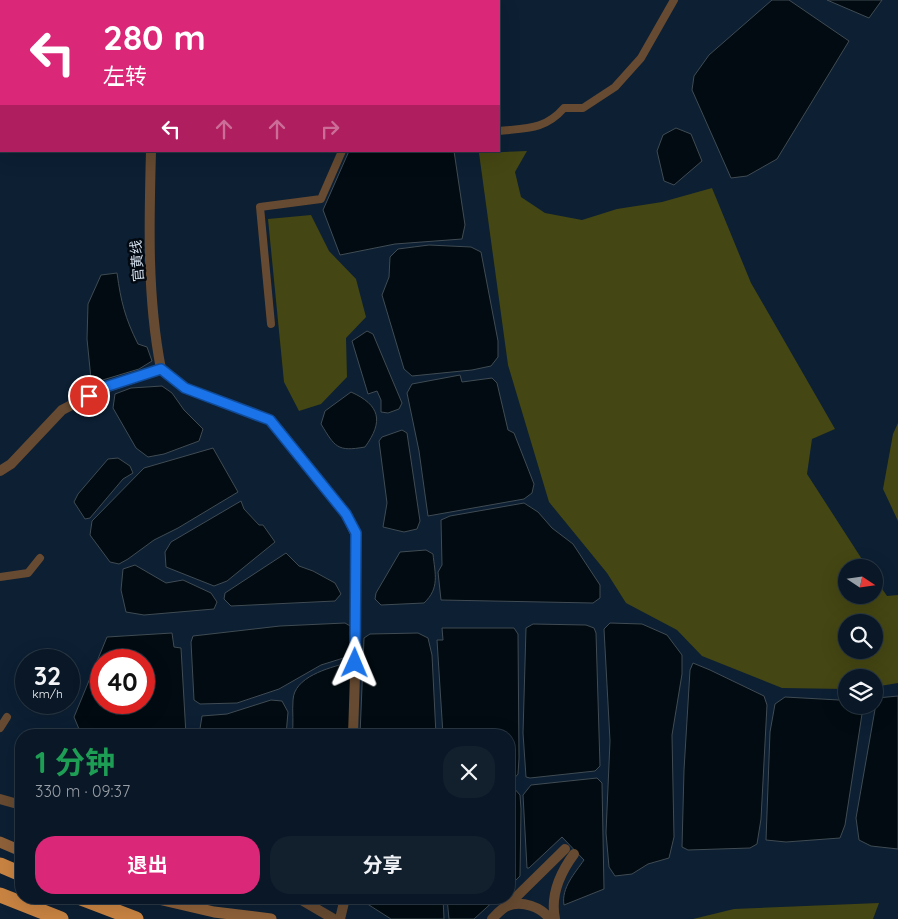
<!DOCTYPE html>
<html lang="zh">
<head>
<meta charset="utf-8">
<style>
  :root { --surface:#091726; --page:#12202e; --text:#f1f3f6; --muted:#999fa7; --line:#293643; --accent:#db2777 }
  body { margin:0; font-family:Quicksand,"Noto Sans SC",sans-serif; background:var(--page); color:var(--text); height:100vh; display:flex; flex-direction:column; font-size:19px; white-space:nowrap }
  * { box-sizing:border-box; margin:0 }
  p { font-size:16px; color:var(--muted) }
  .icon { flex:none; width:28px; height:28px; fill:none; stroke:currentColor; stroke-width:2; stroke-linecap:round; stroke-linejoin:round }
  .map { position:relative; flex:1; overflow:hidden }
  .drawer { position:absolute; left:15px; top:729px; width:500px; height:175px; display:flex; flex-direction:column; background:var(--surface); border-radius:20px; box-shadow:0 5px 20px #0002,0 0 0 1px var(--line) }
  .drawer>* { flex:none }
  .hud { position:absolute; left:0px; top:0px; width:500px; height:152px; box-shadow:0 5px 20px #0002,0 0 0 1px var(--line); background:#db2777; color:#fff; overflow:hidden }
  .needle { width:32px; rotate:103deg }
  .buttons { position:absolute; left:838px; top:559px; display:grid; gap:10px }
  .buttons a { display:grid; place-items:center; width:45px; height:45px; border-radius:50%; background:var(--surface); box-shadow:0 5px 20px #0002,0 0 0 1px var(--line); font-size:25px }
  .speed { position:absolute; left:15px; top:649px; display:flex; gap:10px; font-size:25px; font-weight:700; text-align:center }
  .speed>* { display:grid; place-content:center; width:65px; height:65px; border-radius:50%; background:var(--surface); box-shadow:0 5px 20px #0002,0 0 0 1px var(--line); line-height:1 }
  .speed small { font-size:12px; font-weight:400 }
  .speed .limit { border:8px solid #d22; background:#fff; color:#111 }
  .pin { position:absolute; display:grid; place-items:center; width:42px; height:42px; color:#fff; margin:-21px; border:2px solid #fff; border-radius:50%; box-shadow:0 1px 5px #0007 }
  .me { position:absolute; width:55px; margin:-28px; rotate:1deg; stroke-linejoin:round; filter:drop-shadow(0 0 4px #0008) }
  .turn { display:flex; align-items:center; gap:18px; height:105px; padding:0 20px; font-size:22px }
  .turn .icon { width:65px; height:65px; stroke-width:2.5 }
  .turn b { display:block; font-size:35px; line-height:42px }
  .lanes { display:flex; align-items:center; height:48px; padding:0 20px; background:#0003; justify-content:center; gap:25px; direction:ltr }
  .lanes .off { opacity:.35 }
  .round { display:grid; place-items:center; flex:none; width:52px; height:52px; border-radius:20px; background:var(--page) }
  .headline { display:flex; align-items:center; justify-content:space-between; height:85px; padding:0 20px }
  h1 { font-size:30px; font-weight:700; line-height:38px; color:#1e9e55 }
  .button { display:flex; gap:10px; margin-top:auto; padding:10px 20px }
  .button a { flex:1; height:58px; border-radius:20px; background:var(--accent); color:#fff; font-size:20px; font-weight:700; line-height:58px; text-align:center }
  .button a+a { background:var(--page); color:var(--text) }
  .map>svg:first-child { display:block }
</style>
</head>
<body>
<div class="map">
<svg width="898" height="919" viewBox="0 0 898 919">
  <rect width="100%" height="100%" fill="#0c1f33"/>
  <g fill="#444613" fill-rule="evenodd">
    <path d="M527 151 515 172 521 197 545 213 582 220 617 209 662 202 712 188 751 283 835 429 812 439 807 474 867 567 846 568V595H874V577L887 596 898 595V683L874 687V678H846V689L782 688 702 656 677 630 626 603 607 573 549 502 508 365 479 153ZM846 622H874V650H846Z"/>
    <path d="M311 215 329 251 356 279 366 317 346 338 347 377 321 404 299 411 284 382 268 219Z"/>
    <path d="M898 423V521L883 489 893 434Z"/>
    <path d="M879 903 873 919H693L734 909Z"/>
  </g>
  <g fill="#010b11" stroke="#404b53" fill-rule="evenodd">
    <path d="M772 0H789L849 41 777 159 747 176 731 178 692 90 694 76 709 55Z"/>
    <path d="M827 0H882L869 18Z"/>
    <path d="M676 128 691 134 702 161 674 185 664 181 657 151 663 135Z"/>
    <path d="M349 151H454L465 225 462 239 395 244 340 255 323 210Z"/>
    <path d="M429 245 471 247 481 252 498 341V357L491 366 472 370 412 376 404 369 382 295 389 277 390 257 398 249Z"/>
    <path d="M117 273C121 302 125 318 138 344L147 347 152 361 139 369 96 382 91 379 87 339 88 304 101 275Z"/>
    <path d="M367 331 373 334 402 403 399 409 388 413 381 412V400L377 391 368 394 352 341Z"/>
    <path d="M460 375 462 382 492 378 497 383 508 430 514 433 534 484 532 493 524 499 428 516 419 451 407 393 412 384Z"/>
    <path d="M162 386 172 393 184 410 203 429 199 441 164 454 148 457 136 448 113 408 115 394 131 388Z"/>
    <path d="M351 392C380 405 384 421 365 447 337 452 335 447 321 424L325 411Z"/>
    <path d="M402 430 407 433 420 521 417 529 404 532 383 527 387 503 379 441 382 437Z"/>
    <path d="M213 448 238 492 178 528 154 540 128 559 119 564 110 562 90 535 92 521 144 468Z"/>
    <path d="M118 458 130 466 133 473 123 479 90 518 85 519 74 502 78 494 108 459Z"/>
    <path d="M241 501 244 509 259 525H263L275 542 227 581 214 586 166 567 165 552 171 542Z"/>
    <path d="M524 503 538 512 552 528 573 544 600 585V598L593 603 441 600 438 572 442 565 441 520 450 516Z"/>
    <path d="M426 550 433 554C435 574 440 588 424 603L381 605 375 599 376 593 400 552Z"/>
    <path d="M286 553 299 566 313 571 335 583 341 594 335 601 231 606 224 599 225 593Z"/>
    <path d="M135 565 166 583 183 580 211 593 217 602 214 609 144 615 126 612 121 590 123 569Z"/>
    <path d="M345 623 352 627 353 652 350 656 321 665 279 689 237 703 200 704 194 700 191 642 193 636 280 626Z"/>
    <path d="M610 623 642 624 667 635 682 655V674L672 735 674 837 669 858 648 864 632 874 615 876 609 867 606 833 610 741 604 629Z"/>
    <path d="M533 624 586 625 594 628 596 633 600 766 595 771 530 778 526 777 523 733 526 628Z"/>
    <path d="M442 628H514L518 634 519 758 518 774 512 781H509V735H443L437 640H443Z"/>
    <path d="M172 633 174 647 181 648 186 735H98L79 729 74 717 107 637ZM101 660H144V702H101Z"/>
    <path d="M418 633 428 638 432 655 436 735H360L364 638 370 634Z"/>
    <path d="M347 663 352 668 349 735H292C294 723 292 712 293 700 294 677 328 668 347 663Z"/>
    <path d="M693 663 710 670 764 696 767 705 761 819 757 844 750 848 688 850 682 847 684 770 690 670Z"/>
    <path d="M898 696V849L871 846 859 840 856 818 877 698Z"/>
    <path d="M785 697 839 700 846 706 861 708 862 714 845 825 840 838 786 842 766 840 770 732 775 704Z"/>
    <path d="M271 700 282 701 288 712 286 735H199L202 716 227 714Z"/>
    <path d="M597 778 602 783 604 889 564 905C561 888 575 873 584 860L562 837 529 868H527L523 795 531 785Z"/>
    <path d="M509 787H513L520 795 521 809 520 876 509 887Z"/>
    <path d="M358 898H443L444 919H391Z"/>
    <path d="M447 898H497L474 919H449Z"/>
  </g>
  <g fill="none" stroke-linecap="round" stroke-linejoin="round">
    <g stroke="#664a31" stroke-width="8">
      <path d="M499 131C526 128 545 130 564 108H583L615 87 641 58 674 0"/>
      <path d="M271 324 260 207 321 199 342 151"/>
      <path d="M0 577 28 573 40 558"/>
      <path d="M0 728 7 717"/>
    </g>
    <g stroke="#664a31" stroke-width="10">
      <path d="M181 1 182 0"/>
      <path d="M151 151C149 224 147 297 161 369"/>
      <path d="M161 369 185 388 270 420 346 514 355 533 356 645 353 735"/>
      <path d="M0 471 11 464 62 410 102 389 161 369"/>
      <path d="M0 799 21 805"/>
      <path d="M298 898 334 919"/>
      <path d="M507 906 565 849"/>
      <path d="M340 919 345 898"/>
      <path d="M492 919C496 915 502 908 507 906 522 900 541 907 550 919"/>
      <path d="M555 919C550 895 560 873 574 854"/>
    </g>
    <g stroke="#8e6139" stroke-width="11">
      <path d="M0 842 21 851"/>
      <path d="M154 898 214 912 271 919"/>
    </g>
    <g stroke="#c98442" stroke-width="15">
      <path d="M0 865 21 874"/>
      <path d="M0 895 61 919"/>
      <path d="M81 898 136 919"/>
    </g>
  </g>
  <g fill="none" stroke-linecap="round" stroke-linejoin="round">
    <defs>
      <path id="route" d="M89 396 102 388 161 369 185 388 270 420 346 514 356 533 355 663"/>
    </defs>
    <use href="#route" stroke="#114b97" stroke-width="12"/>
    <use href="#route" stroke="#1a73e8" stroke-width="9"/>
  </g>
  <g text-anchor="middle" dominant-baseline="central" stroke-width="5" stroke-linejoin="round" paint-order="stroke">
    <g font-size="14" fill="#d3dfed" stroke="#030911">
      <text transform="translate(137 261) rotate(-94)">官黄线</text>
    </g>
  </g>
</svg>
<div class="buttons">
<a><svg class="needle" viewBox="-14 -14 28 28"><path d="M0-13l5 13h-10z" fill="#e53935"/><path d="M0 13l5-13h-10z" fill="#999fa7"/></svg></a>
<a><svg class="icon" aria-label="search" viewBox="0 0 24 24"><circle cx="10" cy="10" r="6"/><path d="M15 15l6 6"/></svg></a>
<a><svg class="icon" aria-label="layers" viewBox="0 0 24 24"><path d="M12 4l9 5-9 5-9-5zM3 14l9 5 9-5"/></svg></a>
</div>
<div class="speed"><div>32<small>km/h</small></div><div class="limit">40</div></div>
<div class="pin" style="left:89px;top:396px;background:#d93025"><svg class="icon" aria-label="arrive" viewBox="0 0 24 24"><path d="M6 21V4h12l-3 4 3 4H6"/></svg></div>
<svg class="me" style="left:355px;top:663px" viewBox="-20 -20 40 40"><path d="M0-17L14 15 0 8-14 15z" fill="#1a73e8" stroke="#fff" stroke-width="4"/></svg>
<div class="hud">
<div class="turn"><svg class="icon" aria-label="left" viewBox="0 0 24 24"><path d="M17 20v-9H6M10 6l-5 5 5 5"/></svg><div><b>280 m</b>左转</div></div>
<div class="lanes"><svg class="icon" aria-label="left" viewBox="0 0 24 24"><path d="M17 20v-9H6M10 6l-5 5 5 5"/></svg><svg class="icon off" aria-label="ahead" viewBox="0 0 24 24"><path d="M12 20V5M6 11l6-6 6 6"/></svg><svg class="icon off" aria-label="ahead" viewBox="0 0 24 24"><path d="M12 20V5M6 11l6-6 6 6"/></svg><svg class="icon off" aria-label="right" viewBox="0 0 24 24"><path d="M7 20v-9h11M14 6l5 5-5 5"/></svg></div>
</div>
<section class="drawer">
<div class="headline"><div><h1>1 分钟</h1><p>330 m · 09:37</p></div><a class="round"><svg class="icon" aria-label="close" viewBox="0 0 24 24"><path d="M6 6l12 12M18 6L6 18"/></svg></a></div>
<div class="button"><a>退出</a><a>分享</a></div>
</section>
</div>
</body>
</html>
